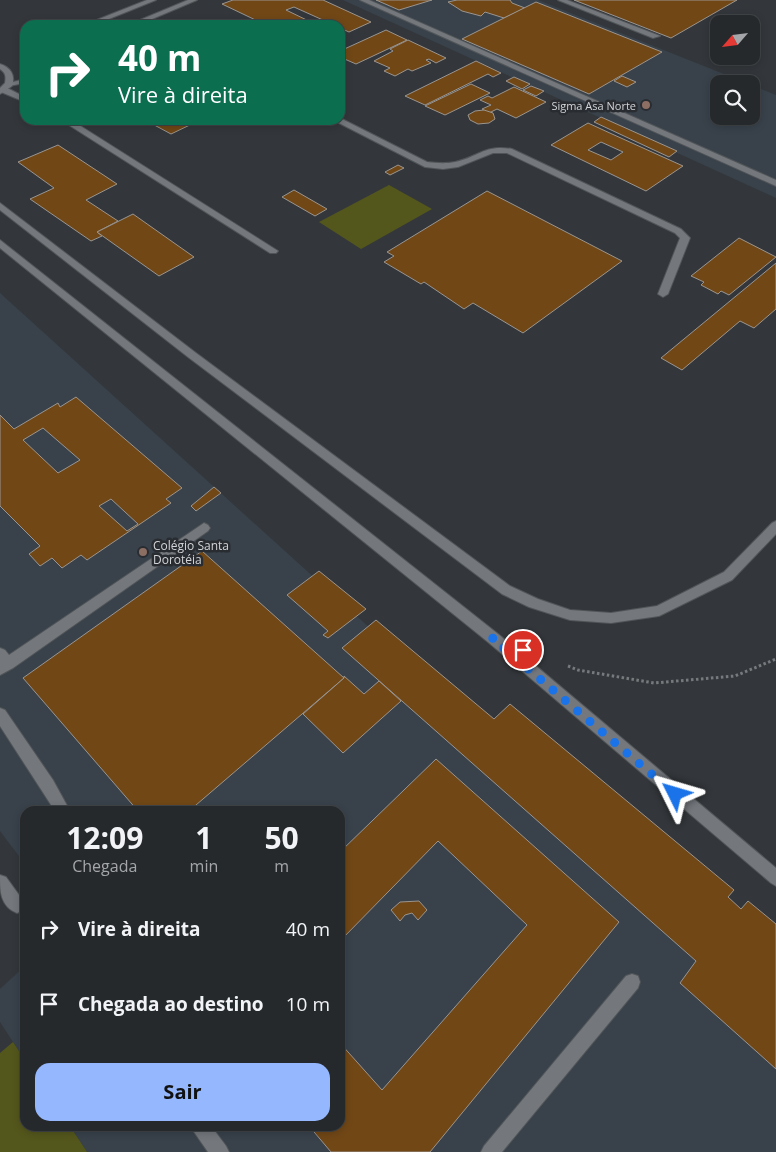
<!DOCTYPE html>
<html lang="pt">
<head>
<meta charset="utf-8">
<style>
  :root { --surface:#26292c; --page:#2e3134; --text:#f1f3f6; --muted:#a4a6a9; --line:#424548; --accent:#94b7fd }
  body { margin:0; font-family:"Open Sans",sans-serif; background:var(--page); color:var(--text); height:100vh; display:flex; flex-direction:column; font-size:19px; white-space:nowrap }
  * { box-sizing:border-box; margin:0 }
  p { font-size:16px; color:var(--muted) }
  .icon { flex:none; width:28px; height:28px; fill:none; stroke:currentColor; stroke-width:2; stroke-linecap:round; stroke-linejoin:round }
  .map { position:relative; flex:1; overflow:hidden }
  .sheet { position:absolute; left:20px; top:806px; width:325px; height:325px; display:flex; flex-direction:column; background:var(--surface); border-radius:15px; box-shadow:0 2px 8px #0003,0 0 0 1px var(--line) }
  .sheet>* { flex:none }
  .top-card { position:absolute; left:20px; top:20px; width:325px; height:105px; border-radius:15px; box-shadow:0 2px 8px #0003,0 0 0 1px var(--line); background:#0b6e4f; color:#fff; overflow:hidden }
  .needle { width:32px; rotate:242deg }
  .fabs { position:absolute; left:710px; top:15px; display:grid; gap:10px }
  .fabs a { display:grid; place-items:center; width:50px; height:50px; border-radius:10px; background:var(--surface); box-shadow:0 2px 8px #0003,0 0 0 1px var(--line); font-size:25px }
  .pin { position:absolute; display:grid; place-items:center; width:42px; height:42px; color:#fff; margin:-21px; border:2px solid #fff; border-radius:50%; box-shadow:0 1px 5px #0007 }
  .me { position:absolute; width:55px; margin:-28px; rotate:310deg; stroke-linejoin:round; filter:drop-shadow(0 0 4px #0008) }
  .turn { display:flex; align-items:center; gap:18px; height:105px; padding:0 15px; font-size:22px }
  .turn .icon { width:65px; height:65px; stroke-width:2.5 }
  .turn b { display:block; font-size:35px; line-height:42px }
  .eta { display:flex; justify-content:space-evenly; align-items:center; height:85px; text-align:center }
  .eta b { font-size:30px; font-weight:700; line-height:35px }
  .button { display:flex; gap:10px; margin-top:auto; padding:10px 15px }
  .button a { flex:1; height:58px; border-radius:15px; background:var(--accent); color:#111; font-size:20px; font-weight:700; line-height:58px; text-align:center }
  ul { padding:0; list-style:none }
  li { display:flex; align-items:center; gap:15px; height:75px; padding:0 15px }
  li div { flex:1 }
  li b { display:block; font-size:19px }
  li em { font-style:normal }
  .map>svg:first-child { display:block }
</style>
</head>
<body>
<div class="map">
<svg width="776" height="1152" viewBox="0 0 776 1152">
  <rect width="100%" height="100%" fill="#33373b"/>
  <g fill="#39424b">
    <path d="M343 0H538L749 84H719V116H751V85L776 95V198Z"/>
    <path d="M0 293 776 996V1152H87L70 1126H340V811H25V864L0 831Z"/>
    <path d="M25 966V1060L0 1022V989Z"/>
  </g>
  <g fill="#54571c">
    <path d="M389 185 432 209 361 249 319 222Z"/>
    <path d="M13 1042 25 1060V1126H70L87 1152H0V1053Z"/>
  </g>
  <g fill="#714716" stroke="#9a9590" fill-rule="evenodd">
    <path d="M233 0H323L371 22 349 32 340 28V25H334L294 7 286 10 315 24 266 25 222 4Z"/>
    <path d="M376 0H432L399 10Z"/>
    <path d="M457 0H510L512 3 525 8 504 18 485 12 481 16 462 11 448 2Z"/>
    <path d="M574 0H737L671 38Z"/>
    <path d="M536 2 662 52 589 94 462 39Z"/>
    <path d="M386 30 407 40 356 64 340 57V51Z"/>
    <path d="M408 40 446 58 436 63 429 59 426 60 431 63 412 71 408 69 395 76 384 71 390 68 374 61 393 51 390 49Z"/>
    <path d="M476 61 501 73 493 77 488 74 425 105 405 96Z"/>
    <path d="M622 76 636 82 627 87 614 81Z"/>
    <path d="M514 77 530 84 522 89 506 81Z"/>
    <path d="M471 84 490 93 445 115 425 106Z"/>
    <path d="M531 86 544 91 536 96 523 90Z"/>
    <path d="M514 87 546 102 516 118 497 109 489 113 482 109 491 105 480 100 488 96 492 98Z"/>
    <path d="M484 110 493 113 495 119 489 123 478 124 470 120 468 115 475 111Z"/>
    <path d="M601 117 677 151 669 157 594 122Z"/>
    <path d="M145 120H188L194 123 171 134Z"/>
    <path d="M588 123 612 134 683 166 646 191 551 145ZM601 142 623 152 611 160 588 150Z"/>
    <path d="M58 145 117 184 86 200 118 221 97 232 102 236 91 241 30 199 54 188 18 162Z"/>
    <path d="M398 165 404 168 390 175 385 172Z"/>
    <path d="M294 190 327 209 315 216 282 197Z"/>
    <path d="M487 191 622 261 523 333 473 303 464 309 424 282 421 284 384 262 394 256 387 252Z"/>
    <path d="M133 214 194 257 159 276 97 232Z"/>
    <path d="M739 238 776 257 729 295 721 291 718 294 701 285 704 282 691 276Z"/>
    <path d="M776 263V309L754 328 740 321 682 370 661 358Z"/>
    <path d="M76 397 182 488 166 499 171 503 87 560 81 555 62 568 52 558 40 566 29 554 40 546 0 506V415L14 429 58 403 60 407ZM43 428 80 460 58 473 23 440ZM111 499 138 524 127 531 99 506Z"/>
    <path d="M214 487 221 493 196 511 191 506Z"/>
    <path d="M202 551 344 678 189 811H138L23 678Z"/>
    <path d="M319 571 366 609 328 638 323 635 328 631 287 595Z"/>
    <path d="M376 620 494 719 510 704 734 890 728 897 741 909 748 901 776 924V1069L680 983 696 961 342 648Z"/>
    <path d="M344 676 364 694 379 681 401 701 343 753 303 714 344 678Z"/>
    <path d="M436 759 619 922 430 1152H331L309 1126H340V1043L382 1090 527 925 438 841 340 941V852Z"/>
    <path d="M419 901 427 910 418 920 412 913 405 915 400 921 391 910 400 902Z"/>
  </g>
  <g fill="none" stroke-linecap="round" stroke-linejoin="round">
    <defs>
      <g id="lane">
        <path d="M147 0H156L94 25H84Z"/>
        <path d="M188 0H197L138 25H128Z"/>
        <path d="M360 0H369L776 180V186Z"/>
        <path d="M558 0H567L660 36 653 38Z"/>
        <path d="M25 79V83L9 86 5 84Z"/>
        <path d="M1 88H7L25 97V102L1 92Z"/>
        <path d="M340 118 427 162C436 163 445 164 455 162 478 157 485 144 512 149L681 229 690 238 668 294 663 297 658 294 680 238 675 233 507 153H493L458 167 443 169 425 167 337 122 336 120H340Z"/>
        <path d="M61 120H71L278 251 276 253H270Z"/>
        <path d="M204 523 208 525 210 528 208 531 13 668 0 675V648L5 650 9 655Z"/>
        <path d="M0 708 5 710 53 780 70 811H55L0 726Z"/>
        <path d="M0 875 6 877 19 895 25 892V909L17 913C0 906 0 891 0 875Z"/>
        <path d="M632 974 638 976 640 982 638 988 502 1152H481L484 1146 626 976Z"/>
        <path d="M190 1126H211L226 1146 229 1152H208Z"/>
      </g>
      <g id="secondary">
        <path d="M0 64C10 67 16 75 12 86L0 94V88L5 83C6 77 6 73 0 69Z"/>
        <path d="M0 203 196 353 510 586 538 599 570 610 611 613 657 606 724 572 772 523 776 521V534L732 580 659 616 611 623 570 620 529 607 502 594 188 357 0 210Z"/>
        <path d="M0 240 498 634 776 868V886L771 883 488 642 0 248Z"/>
      </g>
    </defs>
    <use href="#lane" stroke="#515558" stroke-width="2"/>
    <use href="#secondary" stroke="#515558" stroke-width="2"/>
    <path stroke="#777a7d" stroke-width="3" stroke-dasharray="2.5 2.5" stroke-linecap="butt" d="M568 666 578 670 654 683 735 676 776 659"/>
    <use href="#lane" fill="#74787d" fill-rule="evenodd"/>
    <use href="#secondary" fill="#74787d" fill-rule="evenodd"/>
  </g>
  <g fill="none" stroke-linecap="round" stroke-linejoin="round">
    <path stroke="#1a73e8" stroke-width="9" stroke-dasharray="0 16.2" d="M523 650 492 638 675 794"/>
  </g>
  <g fill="#8d6e63" stroke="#292c31" stroke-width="2">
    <circle cx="646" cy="105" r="5"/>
    <circle cx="143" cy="552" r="5"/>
  </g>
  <g text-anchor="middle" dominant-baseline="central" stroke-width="5" stroke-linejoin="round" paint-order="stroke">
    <g font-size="11" fill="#d2d4d7" stroke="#292c31" text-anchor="end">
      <text x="636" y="105">Sigma Asa Norte</text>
    </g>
    <g font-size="12" fill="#d2d4d7" stroke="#292c31" text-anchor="start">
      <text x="153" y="545">Colégio Santa<tspan x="153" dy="14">Dorotéia</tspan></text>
    </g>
  </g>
</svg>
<div class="fabs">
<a><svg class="needle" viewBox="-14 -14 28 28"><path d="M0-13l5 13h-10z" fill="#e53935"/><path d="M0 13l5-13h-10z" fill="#a4a6a9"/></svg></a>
<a><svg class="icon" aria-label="search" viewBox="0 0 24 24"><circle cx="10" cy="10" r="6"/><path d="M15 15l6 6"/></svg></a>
</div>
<div class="pin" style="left:523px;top:650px;background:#d93025"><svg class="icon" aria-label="arrive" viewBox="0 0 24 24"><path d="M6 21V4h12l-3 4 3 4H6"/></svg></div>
<svg class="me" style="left:675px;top:794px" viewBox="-20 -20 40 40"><path d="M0-17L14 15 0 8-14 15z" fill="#1a73e8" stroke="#fff" stroke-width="4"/></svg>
<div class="top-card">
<div class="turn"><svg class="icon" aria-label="right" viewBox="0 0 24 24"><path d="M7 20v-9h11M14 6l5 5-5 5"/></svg><div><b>40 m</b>Vire à direita</div></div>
</div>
<section class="sheet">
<div class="eta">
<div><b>12:09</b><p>Chegada</p></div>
<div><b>1</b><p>min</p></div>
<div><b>50</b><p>m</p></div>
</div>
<ul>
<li><svg class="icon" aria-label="right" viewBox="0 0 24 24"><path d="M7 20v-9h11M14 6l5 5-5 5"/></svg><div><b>Vire à direita</b></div><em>40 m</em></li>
<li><svg class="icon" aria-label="arrive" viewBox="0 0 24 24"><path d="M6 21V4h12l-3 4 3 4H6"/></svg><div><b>Chegada ao destino</b></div><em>10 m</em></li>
</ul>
<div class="button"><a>Sair</a></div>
</section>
</div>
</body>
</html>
